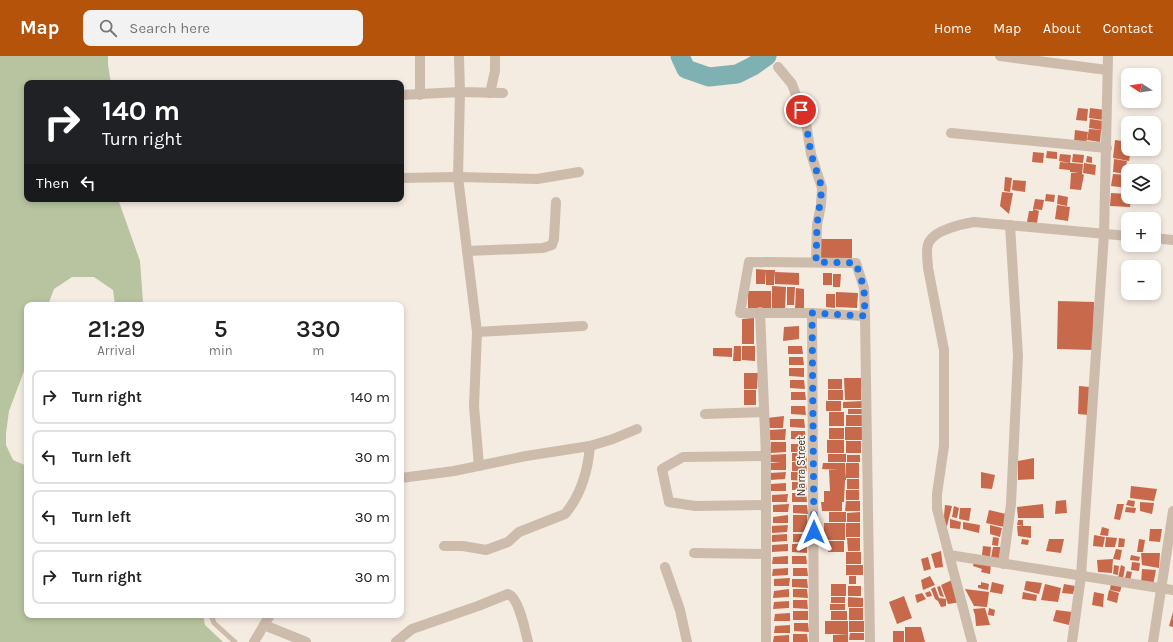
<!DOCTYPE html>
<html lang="en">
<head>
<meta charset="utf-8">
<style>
  :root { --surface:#fff; --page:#f2f2f2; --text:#222; --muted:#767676; --line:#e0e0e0; --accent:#b45309 }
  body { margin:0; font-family:Karla,sans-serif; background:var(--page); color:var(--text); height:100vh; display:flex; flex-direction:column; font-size:15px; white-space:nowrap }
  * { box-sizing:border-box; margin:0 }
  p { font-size:13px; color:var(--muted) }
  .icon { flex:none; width:22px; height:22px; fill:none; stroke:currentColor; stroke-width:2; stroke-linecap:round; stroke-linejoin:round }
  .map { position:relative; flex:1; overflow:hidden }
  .details { position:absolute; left:24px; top:246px; width:380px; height:316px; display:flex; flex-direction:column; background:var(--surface); border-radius:8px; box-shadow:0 2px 6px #0003 }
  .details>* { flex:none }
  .banner { position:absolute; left:24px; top:24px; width:380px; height:122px; border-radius:8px; box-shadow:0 2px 6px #0003; background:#202124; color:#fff; overflow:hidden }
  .needle { width:26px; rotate:282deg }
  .tools { position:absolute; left:1121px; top:12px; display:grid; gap:8px }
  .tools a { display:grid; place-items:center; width:40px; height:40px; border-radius:8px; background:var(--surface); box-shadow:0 2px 6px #0003; font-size:20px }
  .pin { position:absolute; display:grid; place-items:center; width:34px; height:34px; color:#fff; margin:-17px; border:2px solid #fff; border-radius:50%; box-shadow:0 1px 4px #0007 }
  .me { position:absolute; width:44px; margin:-22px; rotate:0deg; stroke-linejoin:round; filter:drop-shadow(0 0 3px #0008) }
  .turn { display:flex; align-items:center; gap:14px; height:84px; padding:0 12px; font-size:18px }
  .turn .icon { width:52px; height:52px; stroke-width:2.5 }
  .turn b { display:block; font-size:28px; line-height:34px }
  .then { display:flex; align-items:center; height:38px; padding:0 12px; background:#0003; gap:8px; font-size:15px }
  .eta { display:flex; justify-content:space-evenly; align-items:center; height:68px; text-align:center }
  .eta b { font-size:24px; font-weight:600; line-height:28px }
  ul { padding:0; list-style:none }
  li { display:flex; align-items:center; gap:12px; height:54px; margin:0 8px 6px; padding:0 4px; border:2px solid var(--line); border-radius:8px }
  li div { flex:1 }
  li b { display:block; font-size:15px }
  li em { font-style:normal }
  header { display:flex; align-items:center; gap:24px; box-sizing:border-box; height:56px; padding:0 20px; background:var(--accent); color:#fff }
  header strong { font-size:19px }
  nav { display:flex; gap:22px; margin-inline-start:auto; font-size:14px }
  .search { width:280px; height:36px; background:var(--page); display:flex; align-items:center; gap:10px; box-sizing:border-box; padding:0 14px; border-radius:8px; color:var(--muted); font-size:15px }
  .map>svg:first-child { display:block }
</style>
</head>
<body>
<header>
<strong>Map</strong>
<div class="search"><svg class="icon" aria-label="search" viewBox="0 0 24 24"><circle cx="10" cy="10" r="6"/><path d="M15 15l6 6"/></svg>Search here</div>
<nav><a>Home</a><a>Map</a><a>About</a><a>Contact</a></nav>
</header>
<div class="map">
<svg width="1173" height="586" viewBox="0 0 1173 586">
  <rect width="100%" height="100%" fill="#f4ebe1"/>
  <path fill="#b8c4a0" d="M0 0H108V9L111 27H27V143H118L140 205 143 246 141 249H115L113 234 94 221H72L54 233 48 249H27V307L9 355 6 377V389L13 404 27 410V559H203L205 569 223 586H0Z"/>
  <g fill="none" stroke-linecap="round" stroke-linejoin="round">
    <path stroke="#7fb0b2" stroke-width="19" d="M680 0 686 13 709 21 737 18 753 10 767 0"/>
  </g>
  <g fill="#c8694b">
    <path d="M1078 52 1088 53 1087 65 1076 64Z"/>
    <path d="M1090 52 1105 54 1104 64 1089 62Z"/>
    <path d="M1090 63 1103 65 1102 74 1089 72Z"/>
    <path d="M1089 73 1101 74 1100 86 1087 84Z"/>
    <path d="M1075 74 1088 76 1086 88 1074 86Z"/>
    <path d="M1115 84 1128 86V93H1131L1129 105 1113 102Z"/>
    <path d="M1047 95 1057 96V103L1046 102Z"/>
    <path d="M1033 96 1044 97 1043 107 1032 106Z"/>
    <path d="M1060 98 1071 99 1070 107 1059 105Z"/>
    <path d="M1073 98 1084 99 1083 107 1072 106Z"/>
    <path d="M1087 100 1092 101V107L1086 106Z"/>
    <path d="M1114 103 1127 105 1125 118 1113 116Z"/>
    <path d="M1060 106 1083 108 1082 118 1084 119 1081 134 1070 133 1071 117H1079L1070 116V114L1059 113Z"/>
    <path d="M1084 107 1096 109 1095 119 1083 117Z"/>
    <path d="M1113 118 1128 119V132L1111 130Z"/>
    <path d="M1005 121 1012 122 1010 136 1004 135Z"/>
    <path d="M1013 124 1026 125 1025 136 1012 134Z"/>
    <path d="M1002 136 1013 137 1009 158 1000 150Z"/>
    <path d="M1111 137 1128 138V141H1131L1130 151 1110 150Z"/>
    <path d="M1046 138 1055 139 1054 146 1045 145Z"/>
    <path d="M1058 139 1068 141 1067 150 1057 148Z"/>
    <path d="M1035 143 1044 144 1042 154 1033 153Z"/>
    <path d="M1057 149 1070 151 1068 165 1055 163Z"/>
    <path d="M1033 153 1039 155 1037 167 1027 166 1029 155H1033Z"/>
    <rect x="820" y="183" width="32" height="20"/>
    <path d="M756 213 766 214 765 228H756Z"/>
    <path d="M766 214H775L774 229H766Z"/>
    <path d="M775 216 799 217V229L775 228Z"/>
    <rect x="823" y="217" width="9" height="12"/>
    <path d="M833 218H841L840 231H833Z"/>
    <path d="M772 230 786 231 785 254H772Z"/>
    <path d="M787 231H795L794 249H787Z"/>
    <path d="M796 232 804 233V254H795Z"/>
    <rect x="748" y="235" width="23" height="17"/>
    <path d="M836 236 858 237 857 252 836 251Z"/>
    <path d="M826 238H835V252L826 251Z"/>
    <path d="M1058 245 1094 246 1093 294 1057 293Z"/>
    <path d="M754 262V288H742V263Z"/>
    <path d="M799 270V283L783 285 784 271Z"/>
    <path d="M734 290H741V305H733Z"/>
    <path d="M742 290H755V305L742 304Z"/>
    <path d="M788 290H802L803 298H788Z"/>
    <path d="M713 292H732V301L713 300Z"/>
    <path d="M789 301H803L804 309H789Z"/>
    <path d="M789 312H804V321L789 320Z"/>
    <path d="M744 317H758L757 333H744Z"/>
    <path d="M844 322H863V333H861V344H845Z"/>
    <rect x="828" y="323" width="14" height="10"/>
    <path d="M790 324H804L805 333 790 332Z"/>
    <path d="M1079 330 1090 331 1089 359 1078 358Z"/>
    <rect x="744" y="334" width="12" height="15"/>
    <rect x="828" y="334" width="15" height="10"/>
    <path d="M791 336H805L806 344H791Z"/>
    <rect x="826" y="345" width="15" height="10"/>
    <path d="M863 345V352H843V346Z"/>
    <path d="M791 350H805L806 359 791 358Z"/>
    <rect x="848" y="353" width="15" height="5"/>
    <rect x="829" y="356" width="15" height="14"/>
    <rect x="846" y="359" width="16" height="11"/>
    <path d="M784 360 783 372H767V362Z"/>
    <path d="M790 363H804L805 372 790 371Z"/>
    <rect x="845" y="371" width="18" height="13"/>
    <rect x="829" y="372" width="15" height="11"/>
    <path d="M786 373 785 384H770V374Z"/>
    <path d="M791 375H805L806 383H791Z"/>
    <rect x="827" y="384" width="17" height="13"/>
    <rect x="846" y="385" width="15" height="12"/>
    <path d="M771 386H786V396L770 397Z"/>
    <rect x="791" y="388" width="15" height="8"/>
    <path d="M792 397H806L807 406 792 405Z"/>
    <path d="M786 398V414H770L771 407 781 406H770V399Z"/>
    <rect x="828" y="398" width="18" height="8"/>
    <rect x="847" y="399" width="13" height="7"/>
    <path d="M1034 402V423L1018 424V405Z"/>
    <path d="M792 406H806L807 415H792Z"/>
    <path d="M823 407H845L846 424H837H845L844 446H842V455H822L821 446H824V435H830L829 414H838L822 413Z"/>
    <rect x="846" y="407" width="13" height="15"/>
    <path d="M786 416 785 423 770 424V417Z"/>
    <path d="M791 416H805L806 425 791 424Z"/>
    <path d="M981 416 995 419 992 433 981 432Z"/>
    <rect x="847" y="423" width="12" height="10"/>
    <path d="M792 426H806L807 434H792Z"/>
    <path d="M786 427V435H771V428Z"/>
    <path d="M1131 430 1157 433 1154 445 1130 442Z"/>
    <rect x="846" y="434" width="13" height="10"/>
    <path d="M792 437H806L807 446H792Z"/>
    <path d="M788 438 787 446H772V439Z"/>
    <path d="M1066 444 1067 457 1055 458 1056 445Z"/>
    <path d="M1128 444 1135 445 1134 451 1126 449Z"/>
    <path d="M846 445H860V455H845Z"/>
    <path d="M1140 446 1154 447 1152 458 1140 455Z"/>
    <path d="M789 448 788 456H773V449Z"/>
    <path d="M1043 448 1044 462H1018L1017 451Z"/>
    <path d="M1117 448H1124L1120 464 1114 463Z"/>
    <path d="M793 449H807L808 458 793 457Z"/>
    <path d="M945 449 952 450 947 470H943Z"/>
    <path d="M954 450 959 452 957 462 952 461Z"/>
    <path d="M1126 451 1136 452 1135 457 1125 456Z"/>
    <path d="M960 452H971L969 465 959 463Z"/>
    <path d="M989 454 1006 458 1004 471 986 467Z"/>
    <rect x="829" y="456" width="17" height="10"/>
    <path d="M860 456V466H847V457Z"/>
    <path d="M788 459V467H773V461Z"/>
    <path d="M793 459H807L808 476H793Z"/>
    <path d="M950 463 961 466 960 473 950 472Z"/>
    <path d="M1018 464H1023V470L1017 469Z"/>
    <path d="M963 466 980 469 979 477 963 473Z"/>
    <rect x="824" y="467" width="21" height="17"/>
    <rect x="846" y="467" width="14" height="14"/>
    <path d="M788 469 787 476 772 477V470Z"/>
    <path d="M990 469 1002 472 1000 481 990 478Z"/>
    <path d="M1017 470H1031V482L1018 480Z"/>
    <path d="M1102 471 1109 473 1108 480 1100 479Z"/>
    <path d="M1150 473H1162L1160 486 1149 485Z"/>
    <path d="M787 478V485L772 486V479Z"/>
    <path d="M793 478H807L808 486H793Z"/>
    <path d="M1094 479 1105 481 1103 491 1093 490Z"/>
    <path d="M993 481 999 482 998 490 992 489Z"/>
    <path d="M1106 481 1117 482 1115 491H1105Z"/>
    <path d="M847 482H860V495H848Z"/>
    <path d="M1119 482 1125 483 1124 491H1118Z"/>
    <path d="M1022 483 1029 484 1028 489 1021 488Z"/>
    <path d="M1049 483H1064L1061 497 1046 495Z"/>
    <path d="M1139 483 1145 484 1143 496H1137Z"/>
    <rect x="828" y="485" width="16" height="11"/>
    <path d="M788 488V495L772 496V489Z"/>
    <path d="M792 488H807V497L792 496Z"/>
    <path d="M983 490 991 491 990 501 982 499Z"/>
    <path d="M993 491H1003L1001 504 991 502Z"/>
    <path d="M1116 493 1122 494 1120 504 1113 503Z"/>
    <path d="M941 495 943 511 935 512 931 498Z"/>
    <rect x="846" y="496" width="15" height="12"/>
    <path d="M1141 497H1160L1159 512 1142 509Z"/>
    <path d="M1131 499 1140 501 1139 505 1130 504Z"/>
    <path d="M788 500V508H772L773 501Z"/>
    <path d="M792 500H806L807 508H792Z"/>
    <path d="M928 501 931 513 924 515 921 503Z"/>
    <path d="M1113 503 1112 517 1098 516 1097 504Z"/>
    <path d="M974 506 991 508 990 518 981 516 982 513 973 510Z"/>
    <path d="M1132 506 1140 507 1139 515 1131 514Z"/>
    <rect x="846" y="509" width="17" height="10"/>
    <path d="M1114 509 1119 510 1118 519 1113 518Z"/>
    <path d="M1121 509 1125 511 1123 523 1118 522Z"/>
    <path d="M788 512V519L772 520 773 513Z"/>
    <path d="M793 512H807L808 520H793Z"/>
    <path d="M1142 513 1156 514 1153 529 1141 528Z"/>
    <path d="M1127 515 1132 516 1130 525H1124Z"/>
    <rect x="849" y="520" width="7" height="8"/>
    <path d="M930 520 935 529 923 534 921 524Z"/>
    <path d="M790 522 789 530H774V523Z"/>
    <path d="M792 523H807L808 532 792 531Z"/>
    <path d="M952 524 961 546 948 548 941 529Z"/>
    <path d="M1026 525 1042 527 1039 538 1024 534Z"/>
    <path d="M981 526 989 528 988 534 978 532V529H981Z"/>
    <path d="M992 526 1004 529 1002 538 990 536Z"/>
    <path d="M1111 527 1122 529 1120 536 1110 534Z"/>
    <rect x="831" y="528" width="15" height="12"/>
    <path d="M1045 528 1061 532 1058 546 1041 544Z"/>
    <path d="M1064 528 1075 530 1073 538 1062 537Z"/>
    <rect x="848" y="530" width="13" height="10"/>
    <path d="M940 530 944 541 940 540 937 531Z"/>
    <path d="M935 531 939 542 946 543V550L941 551 938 545 935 543 931 533Z"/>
    <path d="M789 533V541L773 542 774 535Z"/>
    <path d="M793 533H807L808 542 793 541Z"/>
    <path d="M965 533 989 536 987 551 974 550Z"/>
    <path d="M1109 534 1119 537 1117 547 1107 544Z"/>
    <path d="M930 535 932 540 927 541 925 537Z"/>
    <path d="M1023 536 1037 539 1036 545 1022 543Z"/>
    <path d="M1094 536 1104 538 1103 551 1092 549Z"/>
    <path d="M922 537 926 543 917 547 915 539Z"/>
    <path d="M904 540 912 562 897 568 889 546Z"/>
    <rect x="831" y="541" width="14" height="6"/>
    <path d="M848 541 863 542V551H848Z"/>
    <path d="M793 544H807L808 553 793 552Z"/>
    <path d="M789 545V552L773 553 774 546Z"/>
    <rect x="830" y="548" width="15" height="6"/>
    <rect x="849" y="552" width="14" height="12"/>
    <path d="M985 552 990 569 976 570 975 559 973 553Z"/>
    <path d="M989 552 995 554 994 560 988 559Z"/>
    <path d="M1056 554 1072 556 1069 569 1053 565Z"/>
    <rect x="793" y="555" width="15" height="9"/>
    <rect x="831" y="555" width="16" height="9"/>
    <path d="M1173 556V571L1169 570Z"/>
    <path d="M790 557V565H774L775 558Z"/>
    <rect x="825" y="565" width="23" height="13"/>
    <rect x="849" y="565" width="15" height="11"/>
    <path d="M794 567H808L809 576 794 575Z"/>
    <path d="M790 569V577H774L775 570Z"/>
    <path d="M905 571H921L925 586H905Z"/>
    <rect x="893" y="575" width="11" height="11"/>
    <path d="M850 577H864V584H849Z"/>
    <path d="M793 578H807L808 586H793Z"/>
    <path d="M848 578V586H833V579Z"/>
    <path d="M789 579V586H773L774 580Z"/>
  </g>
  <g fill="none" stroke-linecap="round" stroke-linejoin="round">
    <path stroke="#cdbbac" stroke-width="5" d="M211 559 214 567 235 586"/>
    <g stroke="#cdbbac" stroke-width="10">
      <path d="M459 0 460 36 503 37"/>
      <path d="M1000 0 1107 14"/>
      <path d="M778 11 792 28 806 67 811 98 822 132 821 149 817 169 816 206"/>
      <path d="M490 37 495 15V0"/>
      <path d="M401 39 460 36 458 121 477 276 474 350 479 410"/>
      <path d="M420 39V0"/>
      <path d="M951 77 1107 92"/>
      <path d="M401 122 458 121 537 123 579 116"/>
      <path d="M1154 182 1173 184"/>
      <path d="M467 195 543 192 552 189 554 183 556 146"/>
      <path d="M760 256 766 400V586"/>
      <path d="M812 257 814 586"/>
      <path d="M865 260 812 257H740L749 206 856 207 864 232 865 260 870 586"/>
      <path d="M477 276 583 270"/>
      <path d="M705 358 764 356"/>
      <path d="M401 422 454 415 526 400 590 390 613 383 637 373"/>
      <path d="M766 449 695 450 669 446 662 413 683 401 766 400"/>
      <path d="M444 490H463L486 494 508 486 519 476 565 458C581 439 588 414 590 390"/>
      <path d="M694 497 766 498"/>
      <path d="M949 499 1173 534"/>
      <path d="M1003 508 1011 448 1018 300 1010 169"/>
      <path d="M665 511 680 554 687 586"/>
      <path d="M264 569 306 586"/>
      <path d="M254 586 270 559"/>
      <path d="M396 586 412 573 478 550 508 538C519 542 525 574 528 586"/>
      <path d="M972 586 937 453V438L944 390V294L928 212C928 205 925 193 929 186 935 174 962 168 974 166L1128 180"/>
      <path d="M1072 586 1081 520 1104 178 1108 0"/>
      <path d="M1153 586 1173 455"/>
    </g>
  </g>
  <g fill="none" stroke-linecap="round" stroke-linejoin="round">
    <path stroke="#1a73e8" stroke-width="7" stroke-dasharray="0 12.6" d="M801 54 806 67 811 98 822 132 817 169 816 206 856 207 864 232 865 260 812 257 814 476"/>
  </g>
  <g text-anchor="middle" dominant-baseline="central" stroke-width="3" stroke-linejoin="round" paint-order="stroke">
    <g font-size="11" fill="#3b302b" stroke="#fbf5ee">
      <text transform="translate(801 410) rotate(-90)">Narra Street</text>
    </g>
  </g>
</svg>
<div class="tools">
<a><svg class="needle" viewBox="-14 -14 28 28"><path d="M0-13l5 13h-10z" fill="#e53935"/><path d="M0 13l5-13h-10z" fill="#767676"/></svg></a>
<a><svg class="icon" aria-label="search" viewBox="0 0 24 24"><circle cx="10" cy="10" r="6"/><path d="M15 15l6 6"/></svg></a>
<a><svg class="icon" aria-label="layers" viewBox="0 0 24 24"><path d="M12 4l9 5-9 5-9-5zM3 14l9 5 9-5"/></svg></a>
<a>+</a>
<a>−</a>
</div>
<div class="pin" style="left:801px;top:54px;background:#d93025"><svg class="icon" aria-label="arrive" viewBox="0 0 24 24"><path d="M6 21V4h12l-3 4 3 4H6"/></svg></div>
<svg class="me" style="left:814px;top:476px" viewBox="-20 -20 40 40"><path d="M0-17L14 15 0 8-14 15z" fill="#1a73e8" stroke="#fff" stroke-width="4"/></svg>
<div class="banner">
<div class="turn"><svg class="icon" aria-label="right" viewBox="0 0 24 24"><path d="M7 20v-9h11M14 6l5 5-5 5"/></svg><div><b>140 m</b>Turn right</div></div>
<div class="then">Then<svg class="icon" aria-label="left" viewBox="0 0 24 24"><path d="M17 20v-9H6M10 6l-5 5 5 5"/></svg></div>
</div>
<section class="details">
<div class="eta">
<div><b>21:29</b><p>Arrival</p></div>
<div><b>5</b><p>min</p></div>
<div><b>330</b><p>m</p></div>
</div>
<ul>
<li><svg class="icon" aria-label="right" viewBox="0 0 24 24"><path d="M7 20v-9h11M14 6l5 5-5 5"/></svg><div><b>Turn right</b></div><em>140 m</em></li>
<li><svg class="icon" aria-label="left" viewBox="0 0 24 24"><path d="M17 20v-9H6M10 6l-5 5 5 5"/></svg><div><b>Turn left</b></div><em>30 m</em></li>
<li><svg class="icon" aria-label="left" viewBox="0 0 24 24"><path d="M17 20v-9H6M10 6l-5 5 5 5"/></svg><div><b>Turn left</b></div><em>30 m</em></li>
<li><svg class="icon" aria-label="right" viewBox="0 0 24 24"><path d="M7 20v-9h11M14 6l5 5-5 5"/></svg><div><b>Turn right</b></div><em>30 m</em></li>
</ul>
</section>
</div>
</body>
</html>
